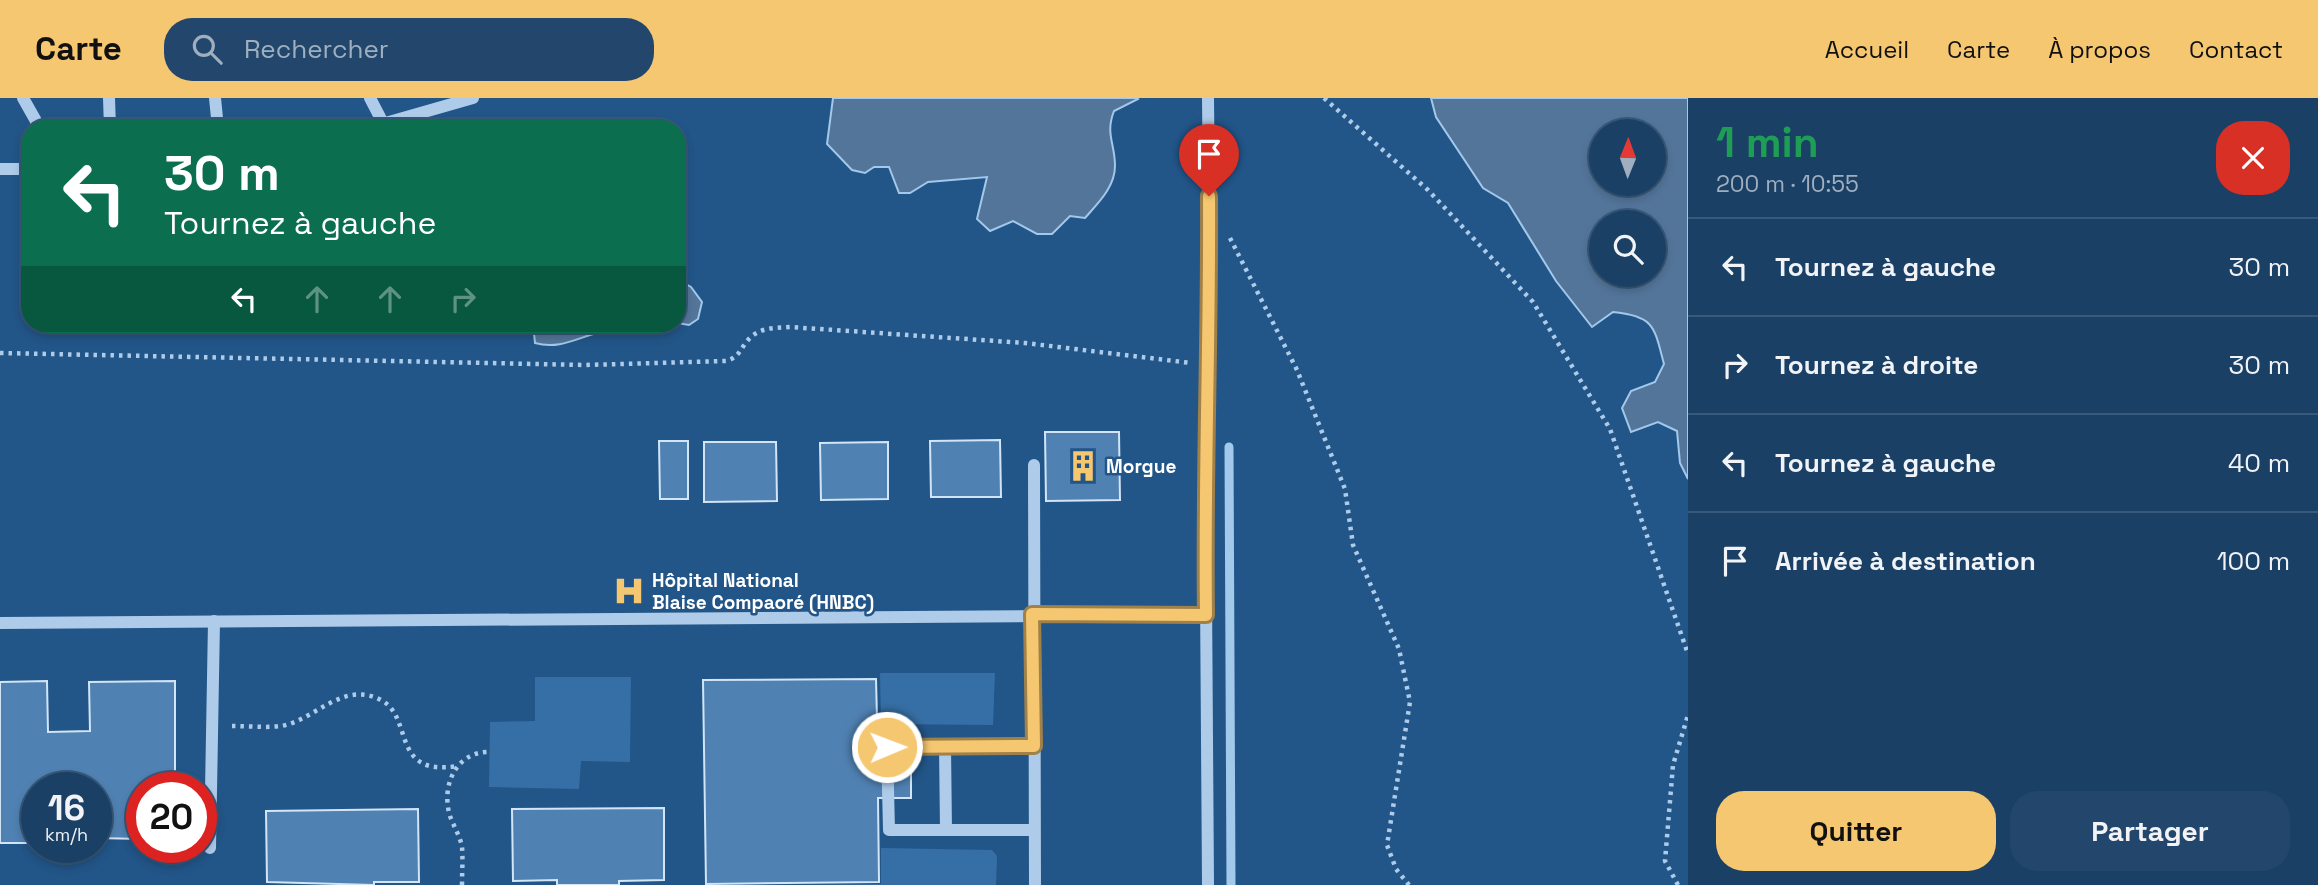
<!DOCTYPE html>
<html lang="fr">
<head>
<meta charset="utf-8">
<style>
  :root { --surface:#1a4066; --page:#23476c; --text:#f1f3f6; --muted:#9fafbf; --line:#38597a; --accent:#f5c770 }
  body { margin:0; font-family:"Space Grotesk",sans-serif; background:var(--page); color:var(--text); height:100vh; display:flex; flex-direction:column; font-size:26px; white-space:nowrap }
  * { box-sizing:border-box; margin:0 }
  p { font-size:23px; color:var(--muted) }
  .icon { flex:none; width:38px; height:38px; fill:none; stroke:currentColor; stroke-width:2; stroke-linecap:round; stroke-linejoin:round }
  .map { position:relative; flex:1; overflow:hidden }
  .sheet { display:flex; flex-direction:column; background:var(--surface); width:630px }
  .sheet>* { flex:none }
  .guide { position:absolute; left:21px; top:21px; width:665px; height:214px; border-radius:28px; box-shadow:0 4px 10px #0003,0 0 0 2px var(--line); background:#0b6e4f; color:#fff; overflow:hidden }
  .needle { width:46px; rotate:1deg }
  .controls { position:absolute; left:1589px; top:21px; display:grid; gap:14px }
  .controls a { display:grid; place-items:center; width:77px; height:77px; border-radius:50%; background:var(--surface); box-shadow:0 4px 10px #0003,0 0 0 2px var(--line); font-size:35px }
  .speed { position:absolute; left:21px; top:674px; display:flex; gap:14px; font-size:35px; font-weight:700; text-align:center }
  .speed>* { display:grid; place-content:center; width:91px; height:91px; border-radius:50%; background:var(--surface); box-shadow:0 4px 10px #0003,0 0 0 2px var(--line); line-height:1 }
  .speed small { font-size:18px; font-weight:400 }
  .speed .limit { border:10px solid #d22; background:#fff; color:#111 }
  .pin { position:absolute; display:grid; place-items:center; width:60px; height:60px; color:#fff; margin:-72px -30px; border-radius:50% 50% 50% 0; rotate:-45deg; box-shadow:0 0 7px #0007 }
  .pin .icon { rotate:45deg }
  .me { position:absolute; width:77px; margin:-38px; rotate:89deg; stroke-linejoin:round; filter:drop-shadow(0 0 5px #0008) }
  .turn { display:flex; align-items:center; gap:24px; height:147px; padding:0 28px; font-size:32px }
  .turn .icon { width:91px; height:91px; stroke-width:2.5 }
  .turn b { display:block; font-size:49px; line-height:60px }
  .lanes { display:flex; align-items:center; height:66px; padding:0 28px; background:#0003; justify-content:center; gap:35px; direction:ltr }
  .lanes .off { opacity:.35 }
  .round { display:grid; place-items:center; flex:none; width:74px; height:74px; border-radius:28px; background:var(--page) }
  .headline { display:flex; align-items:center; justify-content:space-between; height:119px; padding:0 28px }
  h1 { font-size:42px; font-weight:600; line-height:52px; color:#1e9e55 }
  .primary-button { display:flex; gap:14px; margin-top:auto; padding:14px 28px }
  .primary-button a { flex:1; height:80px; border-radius:28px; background:var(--accent); color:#111; font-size:28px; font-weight:600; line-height:80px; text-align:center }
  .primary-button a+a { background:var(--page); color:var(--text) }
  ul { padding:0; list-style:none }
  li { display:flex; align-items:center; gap:21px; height:98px; padding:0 28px; border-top:2px solid var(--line) }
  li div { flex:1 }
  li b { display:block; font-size:26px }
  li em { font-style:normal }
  header { display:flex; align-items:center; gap:42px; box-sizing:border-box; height:98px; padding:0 35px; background:var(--accent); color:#111 }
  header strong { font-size:33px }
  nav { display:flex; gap:38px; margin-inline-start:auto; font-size:24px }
  .search { width:490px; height:63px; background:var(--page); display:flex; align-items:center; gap:18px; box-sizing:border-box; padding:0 24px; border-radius:28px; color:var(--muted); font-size:26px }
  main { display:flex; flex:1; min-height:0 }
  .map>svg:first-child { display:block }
</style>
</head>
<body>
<header>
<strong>Carte</strong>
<div class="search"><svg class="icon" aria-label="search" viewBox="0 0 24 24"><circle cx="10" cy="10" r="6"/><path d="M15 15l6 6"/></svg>Rechercher</div>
<nav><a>Accueil</a><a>Carte</a><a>À propos</a><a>Contact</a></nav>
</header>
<main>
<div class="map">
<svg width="1688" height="787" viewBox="0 0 1688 787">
  <rect width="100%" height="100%" fill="#258"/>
  <g fill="#366fa5">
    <path d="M880 575H995L993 627 881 626Z"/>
    <path d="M535 579H631L630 664 581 663 579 691 489 689 490 624 535 623Z"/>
    <path d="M881 750 992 752 997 758 996 787H796L881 786Z"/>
  </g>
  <g fill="#53759a" stroke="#a2c8eb" stroke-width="2" fill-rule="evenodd">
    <path d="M833 0H1137L1138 1 1114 13C1105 36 1115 45 1115 68 1115 89 1098 105 1085 120L1070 118 1052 136H1037L1013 123 990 133 977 121 987 79 928 84 910 95H899L889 69H874L865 75 852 72 827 46Z"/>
    <path d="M1431 0H1688V381L1680 365 1677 333 1658 324 1631 334 1622 310 1631 293 1655 284 1664 266C1654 229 1655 218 1613 214L1592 229 1556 183 1508 105 1483 90 1436 19ZM1601 33H1654V86H1601ZM1654 124V177H1601V124Z"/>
    <path d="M677 181 691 189 702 204 698 221 689 227 677 225Z"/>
    <path d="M533 226H630C620 235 612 230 600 234 577 240 559 252 535 245Z"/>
  </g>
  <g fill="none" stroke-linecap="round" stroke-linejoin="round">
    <path stroke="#a2c8eb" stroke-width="9" d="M1229 349 1231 787"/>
  </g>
  <g fill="#4f81b2" stroke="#d2e5f7" stroke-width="2">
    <path d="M1045 334H1119L1120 402 1046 403Z"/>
    <path d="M1000 342 1001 399H931L930 343Z"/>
    <path d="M659 343H688V401H660Z"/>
    <path d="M704 344H776L777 403 704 404Z"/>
    <path d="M888 344V401L821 402 820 345Z"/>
    <path d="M876 581 878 661H911V700H878L879 784 706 786 703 582Z"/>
    <path d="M47 583 48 634 90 633 89 584 175 583V690H142V741L96 740V690H91V686L48 687 37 690V745H0V584Z"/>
    <path d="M664 710V782L619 783V787H557V782L513 783 512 711Z"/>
    <path d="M418 711 419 784H374V787L267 784 266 713Z"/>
  </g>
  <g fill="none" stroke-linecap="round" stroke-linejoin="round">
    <g stroke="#aeccea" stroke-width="4.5" stroke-dasharray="3.5 5" stroke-linecap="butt">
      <path d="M1324 0 1428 92 1533 204 1610 331 1688 556"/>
      <path d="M1230 140 1297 272 1345 391 1353 447 1399 551 1410 604 1387 747 1396 771 1409 787"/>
      <path d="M0 255 585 267 726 263C741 259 740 249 751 239 762 229 776 230 790 229L1025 245 1191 265"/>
      <path d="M232 628C248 628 265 630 281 628 316 622 342 582 381 602 414 619 390 679 457 668"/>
      <path d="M462 787C462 774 463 761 462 749 460 738 454 729 450 718 441 689 455 655 487 654"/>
      <path d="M1678 787 1665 763 1673 667 1688 617"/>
    </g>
    <g stroke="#aeccea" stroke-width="12">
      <path d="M23 0 36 23V30"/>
      <path d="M109 0 110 30"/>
      <path d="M215 0 218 30"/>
      <path d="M370 0 383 25"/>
      <path d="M1208 0 1210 200 1205 350 1208 787"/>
      <path d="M368 30 473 0"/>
      <path d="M0 71H30"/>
      <path d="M1034 367 1035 787"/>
      <path d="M0 525 1206 517"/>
      <path d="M945 648 946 732"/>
      <path d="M1033 648 887 649 889 732H1034"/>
      <path d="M210 750 214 523"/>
    </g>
  </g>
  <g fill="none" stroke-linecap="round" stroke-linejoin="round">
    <defs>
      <path id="route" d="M887 649 1034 648 1032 516 1206 517C1204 377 1210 238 1209 98"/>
    </defs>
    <use href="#route" stroke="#9f8149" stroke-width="18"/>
    <use href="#route" stroke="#f5c770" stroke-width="12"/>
  </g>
  <defs>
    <symbol id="building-bare" viewBox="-9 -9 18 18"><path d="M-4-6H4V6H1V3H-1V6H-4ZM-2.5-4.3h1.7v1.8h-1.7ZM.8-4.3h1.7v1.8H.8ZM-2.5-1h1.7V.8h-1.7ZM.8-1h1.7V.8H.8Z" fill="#f5c770" stroke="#258" stroke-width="2.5" paint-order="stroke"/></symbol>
    <symbol id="hospital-bare" viewBox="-9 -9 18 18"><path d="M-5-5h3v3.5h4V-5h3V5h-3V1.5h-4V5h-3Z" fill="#f5c770" stroke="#258" stroke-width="2.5" paint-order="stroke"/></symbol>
  </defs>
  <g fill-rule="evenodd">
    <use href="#building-bare" x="1061" y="346" width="44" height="44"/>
    <use href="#hospital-bare" x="607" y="471" width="44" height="44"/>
  </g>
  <g text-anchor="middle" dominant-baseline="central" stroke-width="5" stroke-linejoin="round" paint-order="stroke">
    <g font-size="19" font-weight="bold" fill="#fff" stroke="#258" text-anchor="start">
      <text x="1106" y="368">Morgue</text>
      <text x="652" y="482">Hôpital National<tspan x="652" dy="22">Blaise Compaoré (HNBC)</tspan></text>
    </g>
  </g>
</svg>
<div class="controls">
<a><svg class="needle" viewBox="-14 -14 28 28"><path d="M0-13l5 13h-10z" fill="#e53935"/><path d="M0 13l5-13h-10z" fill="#9fafbf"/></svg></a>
<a><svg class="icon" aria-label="search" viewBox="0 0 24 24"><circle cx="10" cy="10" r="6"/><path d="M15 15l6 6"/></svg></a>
</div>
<div class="speed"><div>16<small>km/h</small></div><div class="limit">20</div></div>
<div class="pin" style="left:1209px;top:98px;background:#d93025"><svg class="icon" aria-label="arrive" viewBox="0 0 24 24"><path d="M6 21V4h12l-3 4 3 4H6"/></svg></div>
<svg class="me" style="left:887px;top:649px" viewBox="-20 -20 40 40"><circle r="17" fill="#f5c770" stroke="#fff" stroke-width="3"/><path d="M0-11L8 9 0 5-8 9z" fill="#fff"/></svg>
<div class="guide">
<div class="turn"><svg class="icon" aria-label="left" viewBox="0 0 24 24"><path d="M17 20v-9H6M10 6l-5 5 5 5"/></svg><div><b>30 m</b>Tournez à gauche</div></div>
<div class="lanes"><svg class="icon" aria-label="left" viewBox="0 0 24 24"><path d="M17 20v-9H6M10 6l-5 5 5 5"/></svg><svg class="icon off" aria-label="ahead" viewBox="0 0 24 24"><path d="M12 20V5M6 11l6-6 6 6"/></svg><svg class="icon off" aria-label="ahead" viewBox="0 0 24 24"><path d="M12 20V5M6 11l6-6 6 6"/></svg><svg class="icon off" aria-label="right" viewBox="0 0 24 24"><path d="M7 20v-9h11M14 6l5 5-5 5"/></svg></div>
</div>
</div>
<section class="sheet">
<div class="headline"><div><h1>1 min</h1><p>200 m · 10:55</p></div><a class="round" style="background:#d93025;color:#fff"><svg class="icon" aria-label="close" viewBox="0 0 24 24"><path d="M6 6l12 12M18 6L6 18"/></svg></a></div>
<ul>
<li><svg class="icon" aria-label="left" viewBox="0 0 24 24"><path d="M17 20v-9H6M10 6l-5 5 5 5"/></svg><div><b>Tournez à gauche</b></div><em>30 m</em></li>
<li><svg class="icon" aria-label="right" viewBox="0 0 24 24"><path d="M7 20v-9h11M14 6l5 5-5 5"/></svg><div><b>Tournez à droite</b></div><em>30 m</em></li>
<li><svg class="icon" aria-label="left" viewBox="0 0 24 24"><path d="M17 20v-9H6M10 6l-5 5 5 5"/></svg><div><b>Tournez à gauche</b></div><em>40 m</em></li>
<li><svg class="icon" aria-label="arrive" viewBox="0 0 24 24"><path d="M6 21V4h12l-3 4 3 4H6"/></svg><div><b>Arrivée à destination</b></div><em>100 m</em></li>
</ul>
<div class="primary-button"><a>Quitter</a><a>Partager</a></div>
</section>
</main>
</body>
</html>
